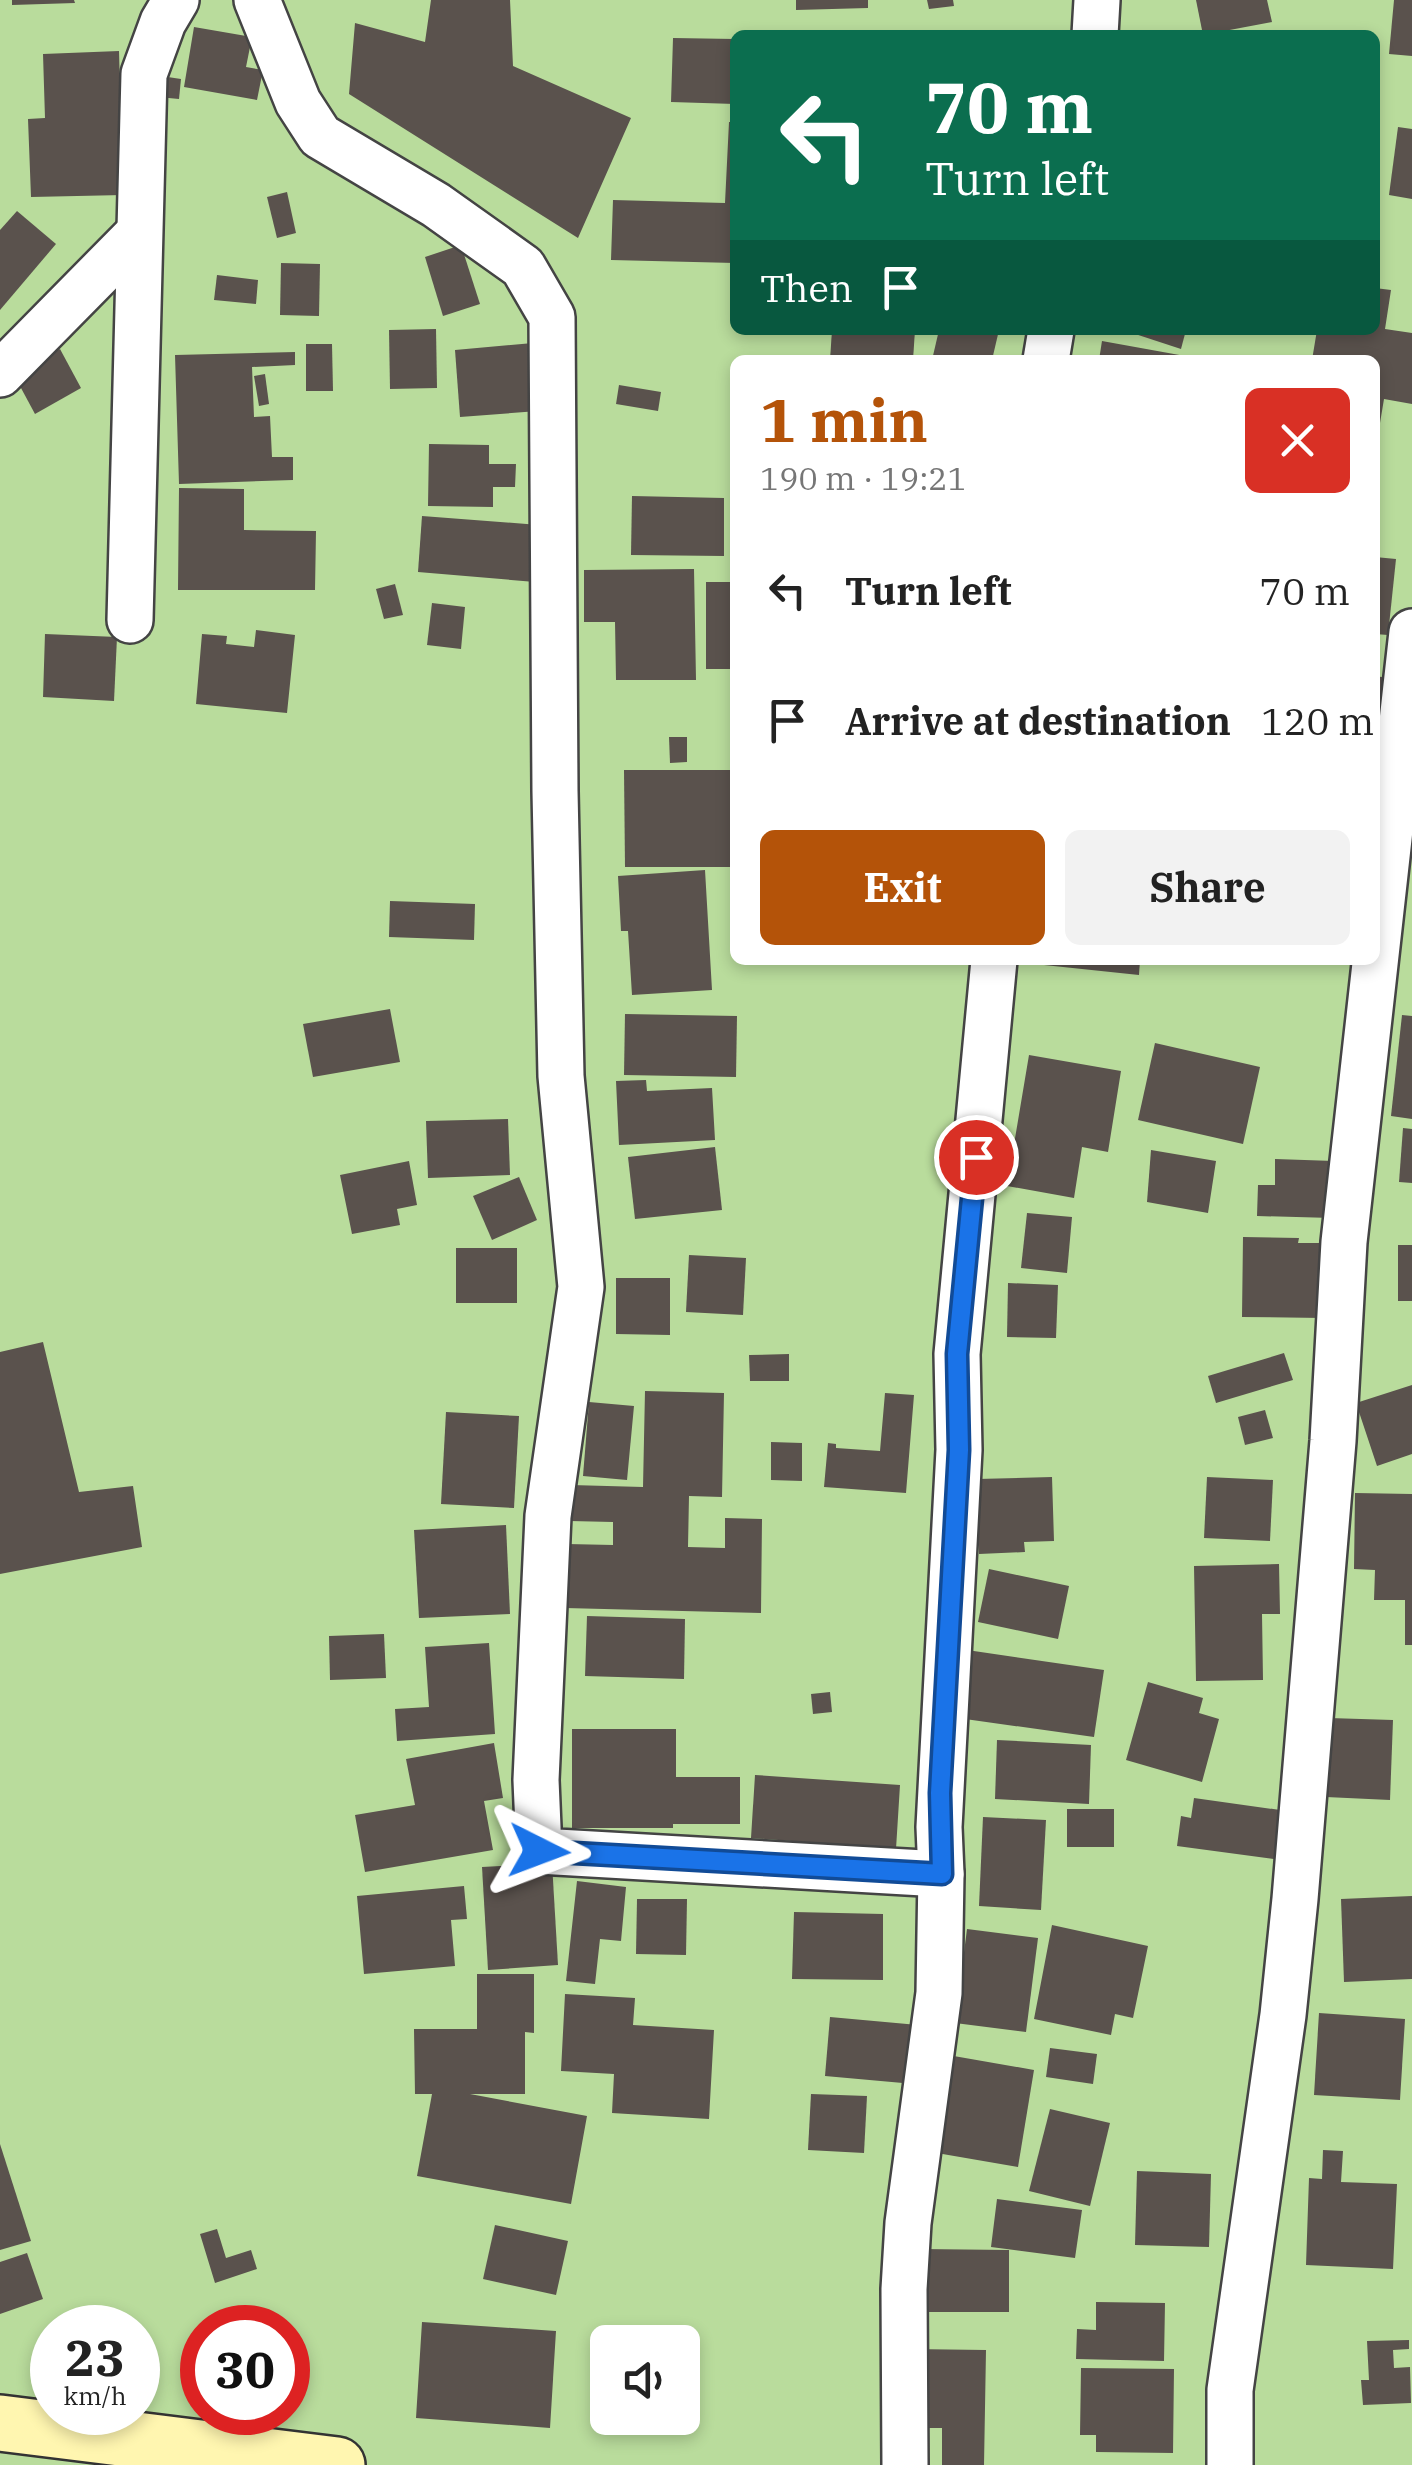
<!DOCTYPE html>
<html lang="en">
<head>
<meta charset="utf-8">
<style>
  :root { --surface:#fff; --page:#f2f2f2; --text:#222; --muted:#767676; --accent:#b45309 }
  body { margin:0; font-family:"IBM Plex Serif",serif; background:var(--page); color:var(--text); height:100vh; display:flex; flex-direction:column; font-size:38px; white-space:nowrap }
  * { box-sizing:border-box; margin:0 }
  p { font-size:32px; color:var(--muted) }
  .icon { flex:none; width:55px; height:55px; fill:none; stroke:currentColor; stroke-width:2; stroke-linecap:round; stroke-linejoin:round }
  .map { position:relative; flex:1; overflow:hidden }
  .sheet { position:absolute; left:730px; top:355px; width:650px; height:610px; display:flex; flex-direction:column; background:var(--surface); border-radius:15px; box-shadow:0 5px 15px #0003 }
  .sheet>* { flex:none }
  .banner { position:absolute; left:730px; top:30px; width:650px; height:305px; border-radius:15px; box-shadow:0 5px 15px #0003; background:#0b6e4f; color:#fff; overflow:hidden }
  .tools { position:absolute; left:590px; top:2325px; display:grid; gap:20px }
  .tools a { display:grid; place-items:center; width:110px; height:110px; border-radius:15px; background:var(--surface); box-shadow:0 5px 15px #0003; font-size:50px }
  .speed { position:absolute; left:30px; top:2305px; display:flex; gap:20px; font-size:50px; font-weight:700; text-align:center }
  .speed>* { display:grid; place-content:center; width:130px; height:130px; border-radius:50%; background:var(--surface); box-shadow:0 5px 15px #0003; line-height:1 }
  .speed small { font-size:25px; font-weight:400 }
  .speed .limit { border:15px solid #d22; background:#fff; color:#111 }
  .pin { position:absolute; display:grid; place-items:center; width:85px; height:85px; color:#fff; margin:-42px; border:5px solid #fff; border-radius:50%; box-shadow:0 2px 10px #0007 }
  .me { position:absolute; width:110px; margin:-55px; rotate:93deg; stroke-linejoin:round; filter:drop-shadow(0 0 8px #0008) }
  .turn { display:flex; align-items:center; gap:35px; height:210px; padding:0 30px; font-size:45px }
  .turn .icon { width:130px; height:130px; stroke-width:2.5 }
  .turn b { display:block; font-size:70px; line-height:85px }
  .then { display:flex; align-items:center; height:95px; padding:0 30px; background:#0003; gap:20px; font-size:38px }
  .round { display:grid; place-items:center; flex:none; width:105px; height:105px; border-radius:15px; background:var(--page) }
  .overview { display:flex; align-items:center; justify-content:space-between; height:170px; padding:0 30px }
  h1 { font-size:60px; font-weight:800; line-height:75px; color:var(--accent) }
  .button { display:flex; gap:20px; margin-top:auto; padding:20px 30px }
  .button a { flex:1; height:115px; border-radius:15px; background:var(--accent); color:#fff; font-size:40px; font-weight:800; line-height:115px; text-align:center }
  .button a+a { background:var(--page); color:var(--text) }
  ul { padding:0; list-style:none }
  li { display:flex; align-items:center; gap:30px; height:130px; padding:0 30px }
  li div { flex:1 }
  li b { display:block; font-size:38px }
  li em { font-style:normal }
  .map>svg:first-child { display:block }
</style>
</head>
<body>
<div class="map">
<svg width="1412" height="2465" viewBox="0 0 1412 2465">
  <rect width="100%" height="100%" fill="#fffdf5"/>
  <path fill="#b9dc9c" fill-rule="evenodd" d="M0 0H1412V2465H0ZM735 35H1375V330H735ZM735 360H1375V960H735ZM52 2328H138V2412H52ZM202 2328H288V2412H202ZM608 2342H682V2418H608Z"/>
  <g fill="#5a524d">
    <path d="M12 0H74L75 3 12 5Z"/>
    <path d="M431 0H510L513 66 631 118 578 238 349 94 355 23 425 42Z"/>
    <path d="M796 0H868V8L796 10Z"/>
    <path d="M927 0H953L954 6 929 9Z"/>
    <path d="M1196 0H1267L1272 22 1203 35Z"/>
    <path d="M1394 0H1412V56L1389 54Z"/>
    <path d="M194 27 252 37 246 67 263 70 257 100 184 87Z"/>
    <path d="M673 38 735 39V104L671 102Z"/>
    <path d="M119 51 123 195 31 197 28 119 45 118 43 54Z"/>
    <path d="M161 76 181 79 179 99 158 97Z"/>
    <path d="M729 122H735V263L611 260 613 200 725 203Z"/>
    <path d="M1398 127 1412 129V199L1389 195Z"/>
    <path d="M287 192 296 233 277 238 267 197Z"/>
    <path d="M17 211 56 244 0 310V230Z"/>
    <path d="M461 245 480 304 443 316 425 257Z"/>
    <path d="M281 263 320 264 319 316 280 315Z"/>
    <path d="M217 275 258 280 256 304 214 300Z"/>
    <path d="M1375 288 1391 290 1385 329 1412 333V404L1384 399 1377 441 1375 360H1312L1317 330H1375Z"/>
    <path d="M436 329 437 388 390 389 389 330Z"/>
    <path d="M832 330H915L913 360H830Z"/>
    <path d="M939 330H999L992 360H932Z"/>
    <path d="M1123 330H1186L1181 349Z"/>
    <path d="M1102 341 1196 358V360H1099Z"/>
    <path d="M533 343 538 411 460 417 455 350Z"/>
    <path d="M306 344H332L333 391H306Z"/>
    <path d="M60 349 81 388 35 414 14 375Z"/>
    <path d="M295 352V365L252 367 254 417 270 416 272 457H293V480L179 484 175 355Z"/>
    <path d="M265 374 269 404 259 406 254 376Z"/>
    <path d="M619 385 661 392 658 411 616 404Z"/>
    <path d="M429 444 489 445V464H516L515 487H493V507L428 506Z"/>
    <path d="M179 488 244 489V530L316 531 315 590H178Z"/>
    <path d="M632 496 724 498V556L631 555Z"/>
    <path d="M422 516 539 525 535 582 418 572Z"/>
    <path d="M1375 557 1396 559 1388 635 1375 634Z"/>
    <path d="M694 569 696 680H616L615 622H584V570Z"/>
    <rect x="706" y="582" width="29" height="87"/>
    <path d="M395 584 403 615 384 619 376 589Z"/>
    <path d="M432 603 465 607 461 649 427 645Z"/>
    <path d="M256 630 295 635 287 713 196 704 202 634 227 636 226 644 254 647Z"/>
    <path d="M45 634 117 637 114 701 43 697Z"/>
    <path d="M1375 676 1388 678 1379 747H1375Z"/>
    <path d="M669 737H687V762L670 763Z"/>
    <path d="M624 770H735V867H625Z"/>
    <path d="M705 870 712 990 632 995 628 931H621L618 876Z"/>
    <path d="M390 901 475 904 474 940 389 937Z"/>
    <path d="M1044 960H1140L1139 975 1044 965Z"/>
    <path d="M390 1009 400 1062 313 1077 303 1024Z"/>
    <path d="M625 1014 737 1016 736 1077 624 1075Z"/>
    <path d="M1402 1015 1412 1016V1119L1391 1116Z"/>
    <path d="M1155 1043 1260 1067 1243 1144 1138 1120Z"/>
    <path d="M1029 1055 1121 1071 1108 1152 1082 1147 1074 1198 1007 1186Z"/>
    <path d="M646 1080 647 1091 712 1088 715 1140 619 1145 616 1081Z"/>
    <path d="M508 1119 510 1175 428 1178 426 1121Z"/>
    <path d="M1403 1128 1412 1129V1183L1399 1182Z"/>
    <path d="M715 1147 722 1210 635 1219 628 1157Z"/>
    <path d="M1151 1150 1216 1161 1208 1213 1147 1202Z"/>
    <path d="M1275 1159 1334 1161 1332 1218 1257 1216 1258 1185H1275Z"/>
    <path d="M409 1161 417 1205 397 1209 400 1225 352 1234 340 1175Z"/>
    <path d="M519 1177 537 1220 492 1240 473 1196Z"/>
    <path d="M1027 1213 1072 1217 1067 1273 1021 1268Z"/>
    <path d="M1243 1237 1299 1238 1298 1243H1323V1318L1242 1317Z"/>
    <rect x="1398" y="1245" width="14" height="56"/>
    <rect x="456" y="1248" width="61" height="55"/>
    <path d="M689 1255 746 1258 743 1315 686 1312Z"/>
    <path d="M616 1278H670V1335L616 1334Z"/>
    <path d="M1008 1283 1058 1285 1056 1338 1007 1337Z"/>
    <path d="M43 1342 79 1492 133 1486 142 1547 0 1574V1352Z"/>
    <path d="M1284 1353 1293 1380 1216 1403 1208 1376Z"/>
    <path d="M789 1354V1381H750L749 1355Z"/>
    <path d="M1412 1385V1454L1377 1466 1356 1403Z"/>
    <path d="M645 1391 724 1393 722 1497 689 1496 688 1547 725 1548V1518L762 1519 761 1613 565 1608 567 1544 613 1545V1522L570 1521 571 1485 643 1487Z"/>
    <path d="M885 1393 914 1395 906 1493 824 1487 828 1443 836 1444V1448L880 1451Z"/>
    <path d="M589 1402 634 1406 627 1480 583 1476Z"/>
    <path d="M1265 1410 1273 1438 1245 1445 1238 1417Z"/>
    <path d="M446 1412 519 1416 514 1508 441 1504Z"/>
    <path d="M771 1442 802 1443V1481L771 1480Z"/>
    <path d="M1052 1477 1054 1541 1024 1542 1025 1552 979 1554 977 1479Z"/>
    <path d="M1207 1477 1273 1480 1270 1541 1204 1538Z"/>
    <path d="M1355 1493 1412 1494V1645H1405V1600H1374L1375 1570 1354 1569Z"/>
    <path d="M506 1525 510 1614 419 1618 414 1530Z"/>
    <path d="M1279 1564 1280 1614H1262L1263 1680 1196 1681 1194 1566Z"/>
    <path d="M989 1569 1069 1586 1058 1639 978 1622Z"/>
    <path d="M587 1616 685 1619 684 1679 585 1676Z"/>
    <path d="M384 1634 386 1678 330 1680 329 1636Z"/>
    <path d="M489 1643 495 1734 397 1741 395 1709 429 1707 425 1647Z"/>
    <path d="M967 1650 1104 1670 1094 1737 958 1718Z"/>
    <path d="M1148 1682 1203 1698 1199 1713 1219 1719 1202 1782 1126 1760Z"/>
    <path d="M830 1692 832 1712 813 1714 811 1694Z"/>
    <path d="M1329 1718 1393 1720 1390 1800 1326 1797Z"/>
    <path d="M572 1729H676V1777H740V1824H673V1828H572Z"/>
    <path d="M997 1740 1091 1745 1089 1804 995 1799Z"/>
    <path d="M494 1743 503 1798 484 1801 493 1850 365 1872 355 1815 415 1805 406 1759Z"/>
    <path d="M755 1775 900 1785 896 1849 751 1838Z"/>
    <path d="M1194 1798 1287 1811 1281 1860 1177 1846 1181 1816 1191 1818Z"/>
    <rect x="1067" y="1809" width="47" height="38"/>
    <path d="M983 1817 1046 1820 1041 1910 979 1906Z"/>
    <path d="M552 1863 558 1965 488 1970 482 1867Z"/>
    <path d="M577 1881 626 1887 621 1941 600 1939 595 1984 566 1981Z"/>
    <path d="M464 1886 467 1919 451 1920 455 1966 364 1974 357 1896Z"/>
    <path d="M1412 1896V1979L1344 1982 1341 1899Z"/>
    <path d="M637 1899H687L686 1955 636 1954Z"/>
    <path d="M794 1912 883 1914V1980L792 1979Z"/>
    <path d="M1052 1925 1148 1946 1133 2018 1115 2014 1111 2035 1034 2019Z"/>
    <path d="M967 1929 1038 1938 1026 2032 955 2023Z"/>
    <path d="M477 1974H534V2033L525 2032V2094H470L587 2116 571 2204 417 2176 432 2094H415L414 2029H477Z"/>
    <path d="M565 1994 635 1998 633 2025 714 2030 709 2119 612 2113 614 2074 561 2071Z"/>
    <path d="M1319 2013 1405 2019 1400 2100 1314 2095Z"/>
    <path d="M830 2017 918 2025 914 2084 825 2076Z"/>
    <path d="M1050 2048 1097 2054 1093 2084 1046 2077Z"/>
    <path d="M948 2055 1034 2070 1018 2167 931 2152Z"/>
    <path d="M811 2094 867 2096 864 2153 808 2150Z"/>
    <path d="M1050 2109 1110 2123 1090 2206 1029 2191Z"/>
    <path d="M0 2144 31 2241 0 2250Z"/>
    <path d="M1323 2150 1343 2151 1341 2182 1397 2184 1393 2269 1306 2265 1309 2178 1322 2179Z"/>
    <path d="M1137 2171 1211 2174 1209 2247 1135 2245Z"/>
    <path d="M997 2199 1082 2210 1075 2258 991 2247Z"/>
    <path d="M495 2225 568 2241 556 2295 483 2279Z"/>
    <path d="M217 2229 226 2258 251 2250 257 2269 215 2283 200 2234Z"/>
    <path d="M920 2249 1009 2250V2312H920Z"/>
    <path d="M27 2253 43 2299 0 2314V2262Z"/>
    <path d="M1096 2302 1165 2303 1164 2361 1076 2359 1077 2329 1096 2330Z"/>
    <path d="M422 2322 556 2331 550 2428 416 2418Z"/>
    <path d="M1409 2340V2349L1393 2350 1394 2368 1410 2367 1411 2403 1363 2405 1361 2380H1369L1367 2341Z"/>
    <path d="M910 2349 986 2350 984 2465H942V2428H909Z"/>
    <path d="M1081 2368 1174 2369 1173 2453 1096 2452V2435H1080Z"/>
  </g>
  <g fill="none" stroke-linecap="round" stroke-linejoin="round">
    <defs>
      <g id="minor">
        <path d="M257 0 298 102 320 136 436 205 523 267 552 317 555 791 561 1076 581 1287 548 1516 536 1780 539 1851 941 1874"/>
        <path d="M1095 35 1097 0"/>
        <path d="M1046 360 1051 330"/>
        <path d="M0 374 138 234"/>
        <path d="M130 620 144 74 163 22 176 0"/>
        <path d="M905 2465 904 2289 908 2223 939 1993 941 1874 939 1827 959 1450 957 1354 994 960"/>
        <path d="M1230 2465V2390L1283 2015 1295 1899 1333 1441 1344 1242 1412 632"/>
      </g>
      <path id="secondary" d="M0 2423 337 2465"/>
    </defs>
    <use href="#minor" stroke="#444" stroke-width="50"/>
    <use href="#secondary" stroke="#333" stroke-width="60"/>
    <use href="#minor" stroke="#fff" stroke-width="45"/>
    <use href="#secondary" stroke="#fff6b0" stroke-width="55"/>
  </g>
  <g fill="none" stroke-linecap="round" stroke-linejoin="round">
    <defs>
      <path id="route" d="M539 1851 942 1874 940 1793 959 1450 957 1354 976 1157"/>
    </defs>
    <use href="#route" stroke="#114b97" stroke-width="25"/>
    <use href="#route" stroke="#1a73e8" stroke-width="18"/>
  </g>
</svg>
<div class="tools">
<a><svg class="icon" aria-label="sound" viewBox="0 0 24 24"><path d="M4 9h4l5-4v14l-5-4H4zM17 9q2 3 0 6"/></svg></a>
</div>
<div class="speed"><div>23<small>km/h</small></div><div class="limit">30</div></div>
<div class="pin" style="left:976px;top:1157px;background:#d93025"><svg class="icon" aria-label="arrive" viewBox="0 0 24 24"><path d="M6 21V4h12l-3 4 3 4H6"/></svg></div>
<svg class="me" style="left:539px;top:1851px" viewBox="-20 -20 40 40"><path d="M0-17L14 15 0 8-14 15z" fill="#1a73e8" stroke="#fff" stroke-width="4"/></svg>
<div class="banner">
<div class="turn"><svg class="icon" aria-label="left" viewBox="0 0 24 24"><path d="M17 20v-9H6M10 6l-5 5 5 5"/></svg><div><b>70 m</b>Turn left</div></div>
<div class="then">Then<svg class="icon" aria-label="arrive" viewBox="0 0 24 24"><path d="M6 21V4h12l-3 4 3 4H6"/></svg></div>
</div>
<section class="sheet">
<div class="overview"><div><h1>1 min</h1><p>190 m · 19:21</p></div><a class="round" style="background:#d93025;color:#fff"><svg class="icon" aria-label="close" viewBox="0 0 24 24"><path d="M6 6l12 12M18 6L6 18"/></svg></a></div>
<ul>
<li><svg class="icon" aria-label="left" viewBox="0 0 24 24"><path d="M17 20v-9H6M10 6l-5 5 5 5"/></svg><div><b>Turn left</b></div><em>70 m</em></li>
<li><svg class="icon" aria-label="arrive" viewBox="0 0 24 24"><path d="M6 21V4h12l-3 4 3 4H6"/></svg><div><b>Arrive at destination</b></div><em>120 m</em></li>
</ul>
<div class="button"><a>Exit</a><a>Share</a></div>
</section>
</div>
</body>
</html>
